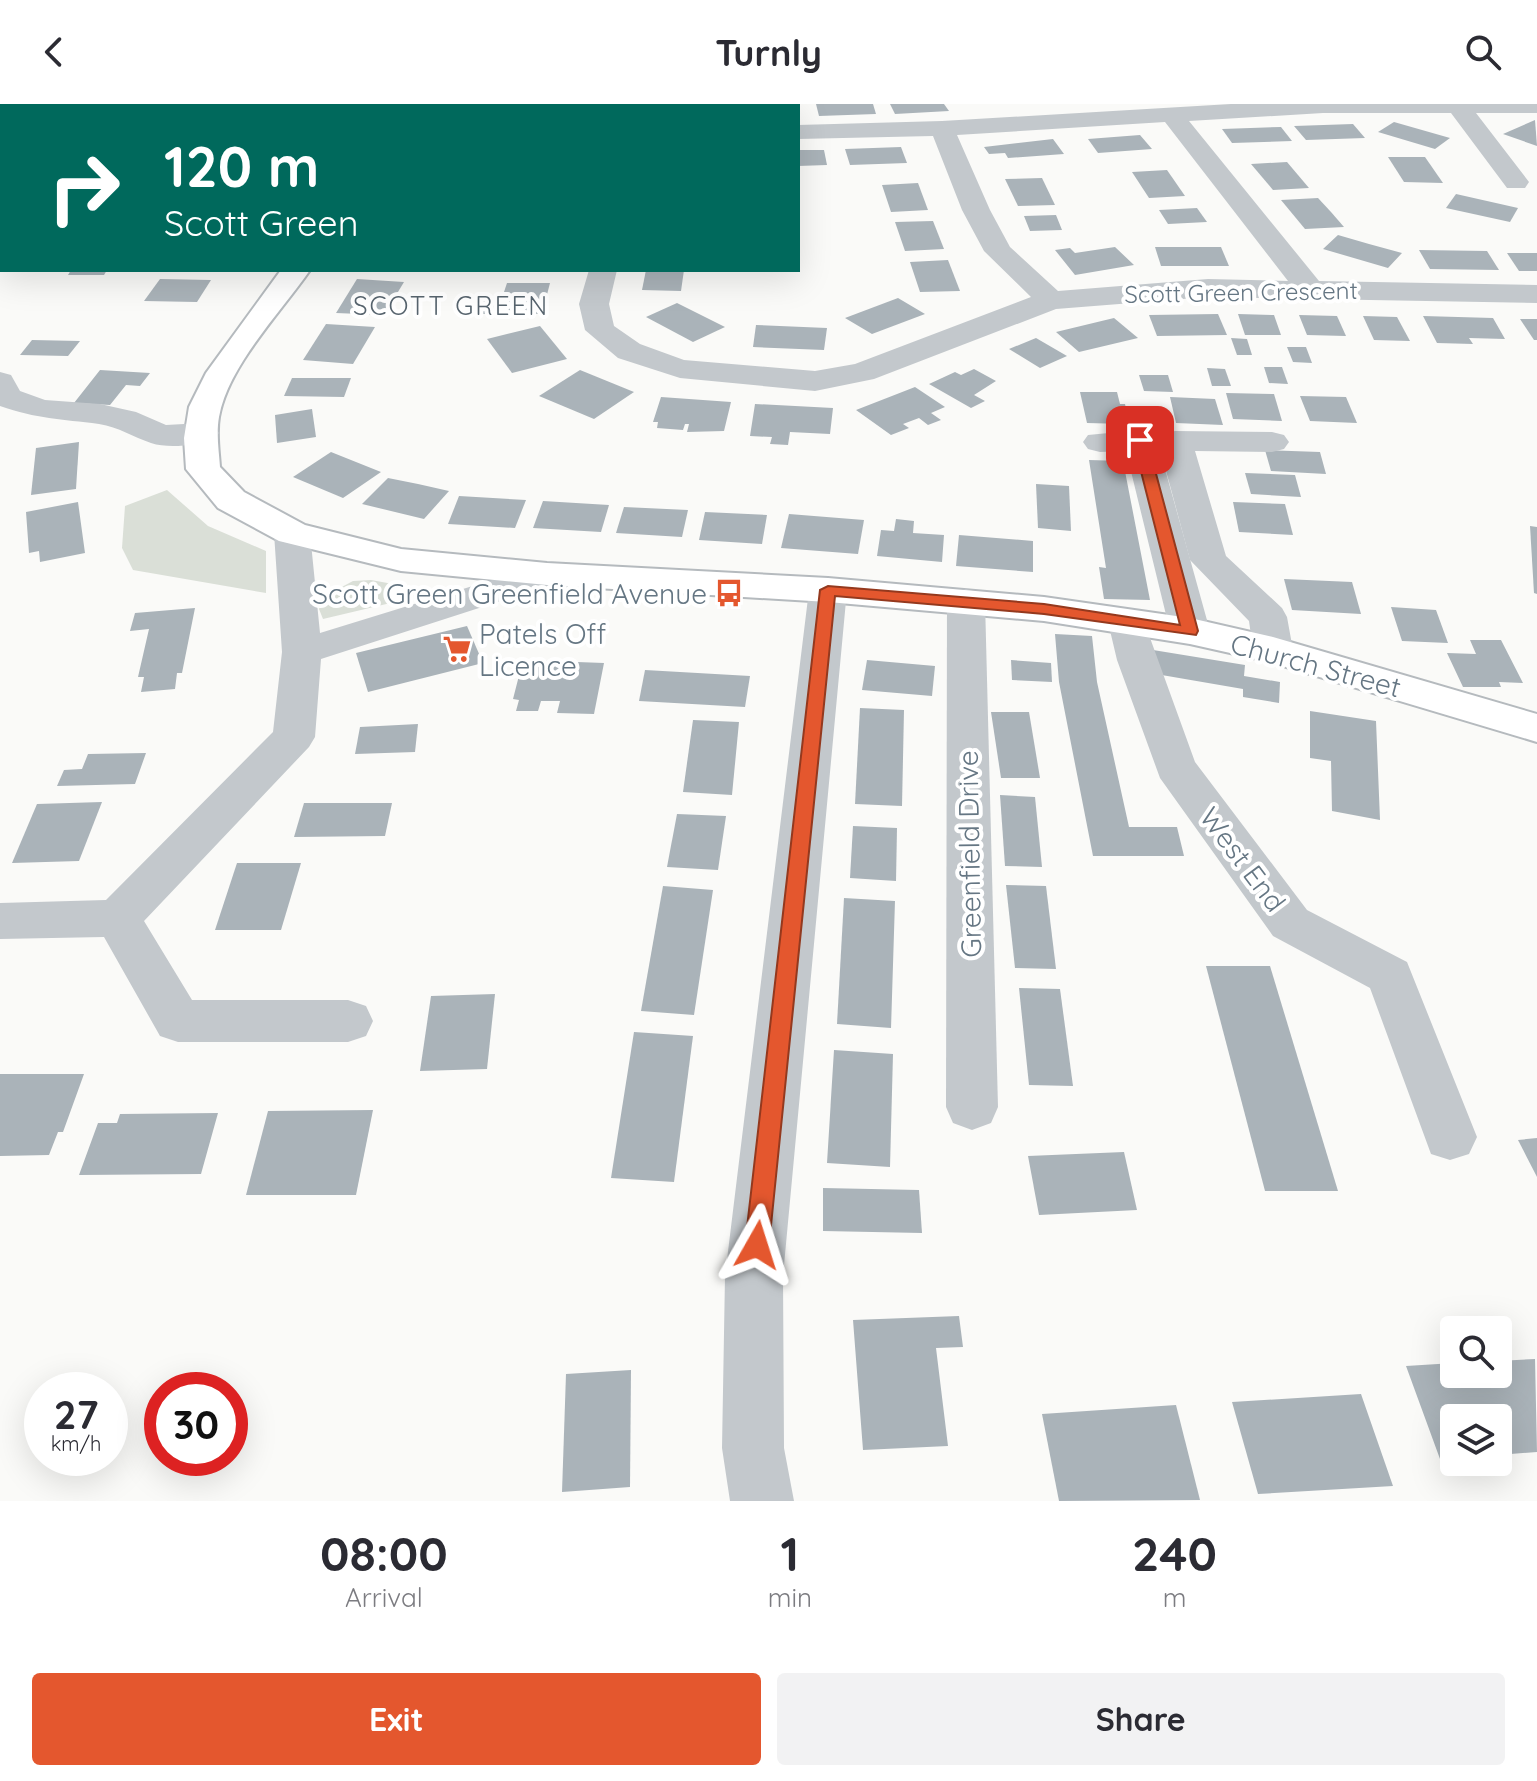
<!DOCTYPE html>
<html lang="en">
<head>
<meta charset="utf-8">
<style>
  :root { --surface:#fff; --page:#f2f2f3; --text:#2b2b33; --muted:#7c7c81; --accent:#e4572e }
  body { margin:0; font-family:Quicksand,sans-serif; background:var(--page); color:var(--text); height:100vh; display:flex; flex-direction:column; font-size:30px; white-space:nowrap }
  * { box-sizing:border-box; margin:0 }
  p { font-size:26px; color:var(--muted) }
  .icon { flex:none; width:44px; height:44px; fill:none; stroke:currentColor; stroke-width:2; stroke-linecap:round; stroke-linejoin:round }
  .map { position:relative; height:1397px; overflow:hidden }
  .details { display:flex; flex-direction:column; background:var(--surface); flex:1 }
  .details>* { flex:none }
  .top-card { position:absolute; left:0px; top:0px; width:800px; height:168px; box-shadow:0 8px 32px #0002; background:#00695c; color:#fff; overflow:hidden }
  .buttons { position:absolute; left:1440px; top:1212px; display:grid; gap:16px }
  .buttons a { display:grid; place-items:center; width:72px; height:72px; border-radius:8px; background:var(--surface); box-shadow:0 8px 32px #0002; font-size:40px }
  .speed { position:absolute; left:24px; top:1268px; display:flex; gap:16px; font-size:40px; font-weight:700; text-align:center }
  .speed>* { display:grid; place-content:center; width:104px; height:104px; border-radius:50%; background:var(--surface); box-shadow:0 8px 32px #0002; line-height:1 }
  .speed small { font-size:20px; font-weight:400 }
  .speed .limit { border:12px solid #d22; background:#fff; color:#111 }
  .pin { position:absolute; display:grid; place-items:center; width:68px; height:68px; color:#fff; margin:-34px; border-radius:16px; box-shadow:0 4px 12px #0006 }
  .me { position:absolute; width:88px; margin:-44px; rotate:6deg; stroke-linejoin:round; filter:drop-shadow(0 0 6px #0008) }
  .turn { display:flex; align-items:center; gap:28px; height:168px; padding:0 32px; font-size:36px }
  .turn .icon { width:104px; height:104px; stroke-width:2.5 }
  .turn b { display:block; font-size:56px; line-height:68px }
  .eta { display:flex; justify-content:space-evenly; align-items:center; height:136px; text-align:center }
  .eta b { font-size:48px; font-weight:700; line-height:56px }
  .cta { display:flex; gap:16px; margin-top:auto; padding:16px 32px }
  .cta a { flex:1; height:92px; border-radius:8px; background:var(--accent); color:#fff; font-size:32px; font-weight:700; line-height:92px; text-align:center }
  .cta a+a { background:var(--page); color:var(--text) }
  header { display:flex; justify-content:space-between; align-items:center; height:104px; padding:0 32px; background:var(--surface); font-size:36px; font-weight:700 }
  .map>svg:first-child { display:block }
</style>
</head>
<body>
<header><svg class="icon" aria-label="back" viewBox="0 0 24 24"><path d="M15 5l-7 7 7 7"/></svg>Turnly<svg class="icon" aria-label="search" viewBox="0 0 24 24"><circle cx="10" cy="10" r="6"/><path d="M15 15l6 6"/></svg></header>
<div class="map">
<svg width="1537" height="1397" viewBox="0 0 1537 1397">
  <rect width="100%" height="100%" fill="#fafaf8"/>
  <g fill="#dadfd7">
    <path d="M167 386 208 422 266 447V489L133 466 122 444 125 402Z"/>
    <path d="M371 476 437 488 323 515 319 505 323 493 353 477Z"/>
  </g>
  <g fill="#aab3b9">
    <path d="M816 0H873L876 10 819 12Z"/>
    <path d="M890 0H944L949 7 895 10Z"/>
    <path d="M1535 16 1537 42 1503 30Z"/>
    <path d="M1394 18 1450 34 1435 45 1378 28Z"/>
    <path d="M1353 20 1365 34 1306 36 1294 22Z"/>
    <path d="M1281 23 1292 37 1232 39 1222 25Z"/>
    <path d="M1140 31 1152 45 1098 49 1088 35Z"/>
    <path d="M1053 35 1064 50 1008 54 1005 49 989 50 984 43Z"/>
    <path d="M901 43 907 59 850 61 845 45Z"/>
    <path d="M798 46H824L827 61 798 62Z"/>
    <path d="M1388 53H1425L1443 79 1404 78Z"/>
    <path d="M1287 58 1309 84 1273 86 1251 60Z"/>
    <path d="M1167 66 1185 92 1149 94 1132 68Z"/>
    <path d="M1042 74 1055 101 1018 102 1005 75Z"/>
    <path d="M918 79 928 106 891 108 882 81Z"/>
    <path d="M1456 90 1518 104 1510 118 1446 104Z"/>
    <path d="M1318 94 1331 108 1344 123 1305 125 1281 96Z"/>
    <path d="M1197 104 1207 118 1168 120 1159 106Z"/>
    <path d="M1056 111 1062 126 1030 127 1024 112Z"/>
    <path d="M933 117 944 145 905 147 895 118Z"/>
    <path d="M1338 131 1369 140 1402 149 1388 164 1323 145Z"/>
    <path d="M1115 143 1134 161 1075 171 1055 146 1070 144 1075 149Z"/>
    <path d="M1155 143H1221L1229 162H1161Z"/>
    <path d="M1419 146 1487 147 1499 166 1430 165Z"/>
    <path d="M1507 149H1537V167H1519Z"/>
    <path d="M948 156 960 187 920 188 910 158Z"/>
    <path d="M71 166H107L104 171H68Z"/>
    <path d="M646 166H684L681 187 642 186Z"/>
    <path d="M160 175 211 176 197 198 144 197Z"/>
    <path d="M357 175 404 178 384 211 336 209Z"/>
    <path d="M507 179H550L542 210H475L480 194H502Z"/>
    <path d="M898 194 925 210 872 230 845 214Z"/>
    <path d="M677 199 725 223 693 238 646 213Z"/>
    <path d="M1218 210 1227 231 1157 232 1149 211Z"/>
    <path d="M1238 210 1274 211 1281 231H1245Z"/>
    <path d="M1299 211 1337 212 1346 232 1307 231Z"/>
    <path d="M1363 212 1397 213 1410 237 1374 236Z"/>
    <path d="M1423 212 1493 214 1505 235 1469 234 1473 240 1437 239Z"/>
    <path d="M1114 214 1138 234 1079 248 1056 228Z"/>
    <path d="M1520 215H1537V236H1534Z"/>
    <path d="M326 220 375 223 353 260 303 256Z"/>
    <path d="M756 221 827 224 824 246 753 243Z"/>
    <path d="M540 222 567 255 512 269 487 235Z"/>
    <path d="M1036 234 1067 252 1040 264 1009 245Z"/>
    <path d="M1231 234 1247 235 1252 251H1237Z"/>
    <path d="M32 236 80 237 68 252 20 251Z"/>
    <path d="M1287 243H1306L1312 259 1293 258Z"/>
    <path d="M1264 263H1282L1288 280 1269 279Z"/>
    <path d="M1207 264 1225 265 1231 282H1212Z"/>
    <path d="M974 265 996 277 974 291 985 297 971 304 929 280 955 268 961 271Z"/>
    <path d="M100 266 150 269 140 282 126 281 110 301 74 299Z"/>
    <path d="M580 266 634 288 594 315 539 292Z"/>
    <path d="M1139 271H1168L1173 288 1144 287Z"/>
    <path d="M292 274H351L344 293 284 292Z"/>
    <path d="M915 283 945 303 931 309 941 316 928 321 919 314 903 320 909 324 891 331 856 306Z"/>
    <path d="M1080 288H1117L1120 300H1125L1127 309H1122L1125 320 1087 319Z"/>
    <path d="M1226 289 1274 290 1282 317 1233 315Z"/>
    <path d="M1300 292 1346 293 1357 319 1310 317Z"/>
    <path d="M661 293 731 298 724 327 687 328 689 320H685L683 326 657 324 658 318H653Z"/>
    <path d="M1170 293 1215 295 1223 321 1176 319Z"/>
    <path d="M755 300 833 304 830 330 790 328 788 341 770 340 772 333 750 332Z"/>
    <path d="M312 305 316 333 277 339 275 311Z"/>
    <path d="M79 338 76 385 31 391 36 344Z"/>
    <path d="M1265 346 1320 348 1326 370 1271 367Z"/>
    <path d="M331 348 381 368 343 394 293 373Z"/>
    <path d="M1089 356 1123 357 1150 496 1104 495 1099 463 1106 464Z"/>
    <path d="M1245 369 1295 371 1301 393 1251 390Z"/>
    <path d="M388 374 418 380 449 387 424 415 362 400Z"/>
    <path d="M1036 380 1069 382 1071 427 1038 424Z"/>
    <path d="M459 392 493 394 526 396 515 424 448 420Z"/>
    <path d="M543 397 609 401 601 428 533 424Z"/>
    <path d="M78 398 85 449 40 458 39 447 29 449 26 408Z"/>
    <path d="M1233 398 1285 400 1293 431 1239 428Z"/>
    <path d="M624 403 688 406 682 433 616 429Z"/>
    <path d="M705 408 767 411 762 440 699 436Z"/>
    <path d="M789 410 864 416 858 450 781 444Z"/>
    <path d="M896 415 914 417 913 429 944 431 942 458 877 452 881 426 894 427Z"/>
    <path d="M1530 422 1537 423V490L1534 489Z"/>
    <path d="M959 431 1033 437V468L956 462Z"/>
    <path d="M1284 475 1352 478 1361 510 1292 506Z"/>
    <path d="M1391 503 1436 506 1448 539 1402 537Z"/>
    <path d="M195 504 182 569H177L175 585 141 588 144 573H138L149 525 130 527 135 509Z"/>
    <path d="M467 522 483 559 368 588 356 549Z"/>
    <path d="M1055 530 1092 532 1097 578 1129 723H1177L1184 752H1093L1059 578Z"/>
    <path d="M1470 536H1501L1523 579 1499 578 1501 583H1463L1447 549 1476 550Z"/>
    <path d="M1153 546 1245 561 1244 572 1280 578 1279 599 1243 593V585L1150 569Z"/>
    <path d="M523 556 604 559 594 610 557 609 560 597H541L538 607H516L519 596 513 595Z"/>
    <path d="M867 556 935 562 932 592 862 586Z"/>
    <path d="M1011 556 1051 559 1052 578 1012 576Z"/>
    <path d="M645 566 750 572 745 603 639 597Z"/>
    <path d="M860 604 904 606 902 702 855 700Z"/>
    <path d="M1310 607 1376 617 1380 716 1332 707 1331 657 1310 654Z"/>
    <path d="M991 608H1029L1040 674H1001Z"/>
    <path d="M693 616 739 618 732 691 683 688Z"/>
    <path d="M418 620 415 648 355 650 360 623Z"/>
    <path d="M146 649 135 680 57 682 64 666 82 665 88 650Z"/>
    <path d="M1000 691 1035 693 1042 763 1005 762Z"/>
    <path d="M102 698 79 757 12 759 37 700Z"/>
    <path d="M304 699H392L385 732 294 733Z"/>
    <path d="M677 710 726 712 718 766 667 763Z"/>
    <path d="M853 722 897 724 896 777 850 774Z"/>
    <path d="M237 759H301L281 826H215Z"/>
    <path d="M1006 781 1046 782 1056 865 1015 864Z"/>
    <path d="M663 782 713 786 694 911 641 907Z"/>
    <path d="M844 794 895 797 891 924 837 920Z"/>
    <path d="M1206 862H1270L1338 1087H1265Z"/>
    <path d="M1019 884 1060 885 1073 982 1029 981Z"/>
    <path d="M495 890 487 965 420 967 431 892Z"/>
    <path d="M634 928 693 932 674 1078 611 1074Z"/>
    <path d="M834 946 893 950 890 1063 827 1059Z"/>
    <path d="M0 970H84L63 1028H58L49 1051 0 1052Z"/>
    <path d="M373 1006 356 1091H246L268 1007Z"/>
    <path d="M218 1009 201 1070 79 1071 98 1019H117L120 1010Z"/>
    <path d="M1537 1034V1073L1518 1036Z"/>
    <path d="M1124 1048 1137 1106 1039 1111 1028 1052Z"/>
    <path d="M823 1084 919 1086 922 1129 823 1127Z"/>
    <path d="M959 1212 963 1243 936 1244 948 1342 863 1346 853 1216Z"/>
    <path d="M1535 1255 1537 1348 1498 1351V1314H1454V1354L1440 1355 1406 1262 1454 1259V1270H1498V1257Z"/>
    <path d="M631 1266 630 1383 562 1388 566 1270Z"/>
    <path d="M1361 1290 1393 1382 1258 1390 1232 1298Z"/>
    <path d="M1176 1301 1200 1396 1059 1397 1042 1310Z"/>
  </g>
  <g fill="none" stroke-linecap="round" stroke-linejoin="round">
    <defs>
      <g id="major">
        <path d="M336 0H360L361 2H337Z"/>
        <path d="M281 166H310C281 208 228 262 219 313 216 330 219 347 220 363L244 388 305 421 401 445 547 459 828 474 1044 493 1190 514 1273 533 1537 610V638L1266 557 1190 540 1044 517 828 498 547 481 401 467 279 437 218 404 186 365 184 334 189 303 206 269Z"/>
      </g>
    </defs>
    <use href="#major" stroke="#b5babe" stroke-width="4"/>
    <g fill="#c3c8cc" fill-rule="evenodd">
      <path d="M1231 0H1537V9H1476L1529 78 1525 84H1507L1451 9H1323L1189 17 1319 177 1537 181V199L1208 193 1056 205 874 275 815 287 680 274 618 254 585 226 579 200 589 166H617L609 200 614 222 640 240 684 256 815 267 855 260 1031 193 984 147 962 106 933 32 798 35V21L942 17ZM1165 18 1288 177 1208 175 1058 187 1010 143 990 106 957 31Z"/>
      <path d="M0 268 11 271 20 287 45 296 100 300 136 308 166 321 202 319 214 322 219 329 214 336C196 341 169 345 151 339 133 333 119 323 99 320 61 315 37 315 0 302Z"/>
      <path d="M1140 326 1152 329 1157 336 1210 527 1204 536 1190 540 1176 536 1170 527 1126 347 1100 348 1088 345 1083 338 1088 331Z"/>
      <path d="M1175 327 1272 328 1284 331 1289 338 1284 345 1272 348 1195 347 1226 452 1282 504 1287 513 1293 546 1287 555 1273 559 1259 555 1253 546 1249 517 1190 456 1158 337 1163 330Z"/>
      <path d="M292 418 305 421 310 429 320 529 547 459 560 462 566 470 560 478 321 555 315 633 309 643 144 817 192 896H348L366 902 373 917 366 932 348 938H178L160 932 104 833 0 835V799L106 796 273 628 282 548 274 429 279 421Z"/>
      <path d="M828 474 841 478 847 486 783 1172 784 1344 794 1397H730L722 1344 725 1172 809 486 815 478Z"/>
      <path d="M966 485 980 489 985 497 998 1003 991 1019 972 1026 953 1019 946 1003 947 497 952 489Z"/>
      <path d="M1127 506 1141 509 1195 658 1307 806 1407 858 1477 1033 1469 1050 1450 1056 1431 1050 1370 884 1273 832 1160 674 1117 556 1108 518 1113 509Z"/>
    </g>
    <use href="#major" fill="#fff" fill-rule="evenodd"/>
  </g>
  <path fill="#e4572e" stroke="#94391e" stroke-width="2" d="M1140 332 1147 336 1198 527 1196 531 1044 510 835 492 769 1141 765 1148 757 1151 749 1148 745 1141 820 486 828 482 1044 500 1180 521 1133 336Z"/>
  <defs>
    <symbol id="bus-bare" viewBox="-9 -9 18 18"><path d="M-5-6H5V4H4V6H2V4H-2V6H-4V4H-5ZM-3.5-4V0h7V-4ZM-3.5 1.2v1.5H-2V1.2ZM2 1.2v1.5H3.5V1.2Z" fill="#e4572e" stroke="#fff" stroke-width="2.5" paint-order="stroke"/></symbol>
    <symbol id="supermarket-bare" viewBox="-9 -9 18 18"><path d="M-6-5.5h2.5l.6 2H6L4.5 2H-2.5L-4.4-4H-6ZM-1.5 3.2a1.3 1.3 0 1 0 .1 0ZM3 3.2a1.3 1.3 0 1 0 .1 0Z" fill="#e4572e" stroke="#fff" stroke-width="2.5" paint-order="stroke"/></symbol>
  </defs>
  <g fill-rule="evenodd">
    <use href="#bus-bare" x="709" y="469" width="40" height="40"/>
    <use href="#supermarket-bare" x="437" y="525" width="40" height="40"/>
  </g>
  <g text-anchor="middle" dominant-baseline="central" stroke-width="8" stroke-linejoin="round" paint-order="stroke">
    <g font-size="24" fill="#657683" stroke="#fff">
      <text transform="translate(1241 188) rotate(-1)">Scott Green Crescent</text>
    </g>
    <g font-size="26" letter-spacing="2" fill="#57646e" stroke="#fff">
      <text x="451" y="201">SCOTT GREEN</text>
    </g>
    <g font-size="28" fill="#657683" stroke="#fff" text-anchor="end">
      <text x="707" y="489">Scott Green Greenfield Avenue</text>
      <text x="479" y="529" text-anchor="start">Patels Off<tspan x="479" dy="32">Licence</tspan></text>
    </g>
    <g font-size="28" fill="#657683" stroke="#fff">
      <text transform="translate(1316 561) rotate(15)">Church Street</text>
      <text transform="translate(969 750) rotate(-91)">Greenfield Drive</text>
      <text transform="translate(1243 755) rotate(53)">West End</text>
    </g>
  </g>
</svg>
<div class="buttons">
<a><svg class="icon" aria-label="search" viewBox="0 0 24 24"><circle cx="10" cy="10" r="6"/><path d="M15 15l6 6"/></svg></a>
<a><svg class="icon" aria-label="layers" viewBox="0 0 24 24"><path d="M12 4l9 5-9 5-9-5zM3 14l9 5 9-5"/></svg></a>
</div>
<div class="speed"><div>27<small>km/h</small></div><div class="limit">30</div></div>
<div class="pin" style="left:1140px;top:336px;background:#d93025"><svg class="icon" aria-label="arrive" viewBox="0 0 24 24"><path d="M6 21V4h12l-3 4 3 4H6"/></svg></div>
<svg class="me" style="left:757px;top:1141px" viewBox="-20 -20 40 40"><path d="M0-17L14 15 0 8-14 15z" fill="#e4572e" stroke="#fff" stroke-width="4"/></svg>
<div class="top-card">
<div class="turn"><svg class="icon" aria-label="right" viewBox="0 0 24 24"><path d="M7 20v-9h11M14 6l5 5-5 5"/></svg><div><b>120 m</b>Scott Green</div></div>
</div>
</div>
<section class="details">
<div class="eta">
<div><b>08:00</b><p>Arrival</p></div>
<div><b>1</b><p>min</p></div>
<div><b>240</b><p>m</p></div>
</div>
<div class="cta"><a>Exit</a><a>Share</a></div>
</section>
</body>
</html>
